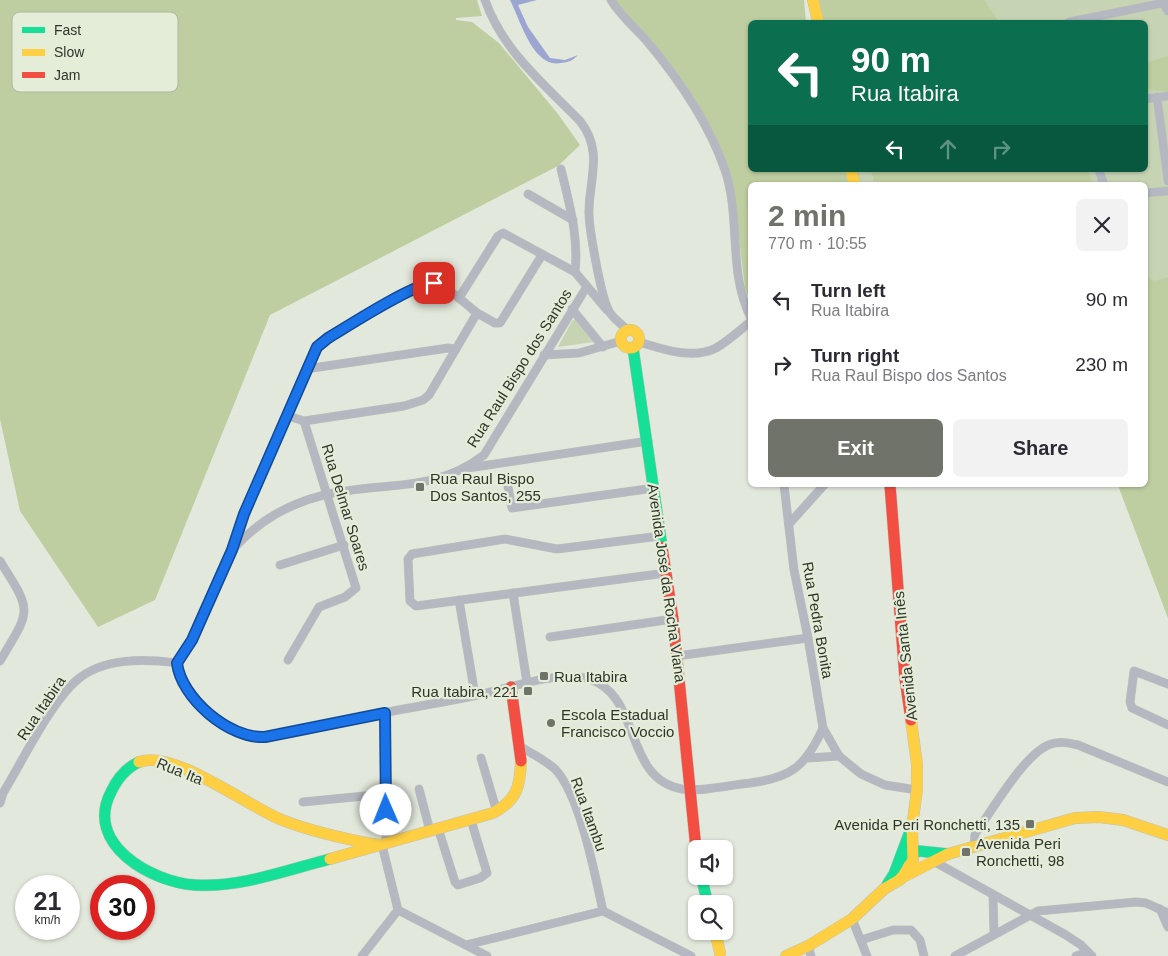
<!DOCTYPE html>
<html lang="en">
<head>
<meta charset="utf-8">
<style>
  :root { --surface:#fff; --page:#f2f2f3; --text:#2b2b33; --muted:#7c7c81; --accent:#6f736a }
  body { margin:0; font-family:Arial,sans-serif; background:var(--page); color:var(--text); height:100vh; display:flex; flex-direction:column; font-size:19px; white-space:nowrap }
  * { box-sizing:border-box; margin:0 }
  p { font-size:16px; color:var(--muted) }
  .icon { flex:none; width:28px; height:28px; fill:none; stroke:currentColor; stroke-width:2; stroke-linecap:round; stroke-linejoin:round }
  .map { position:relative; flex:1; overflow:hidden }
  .details { position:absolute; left:748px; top:182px; width:400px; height:305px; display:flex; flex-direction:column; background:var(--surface); border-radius:8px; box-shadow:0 1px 4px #0004 }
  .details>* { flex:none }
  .hud { position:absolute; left:748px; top:20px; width:400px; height:152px; border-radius:8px; box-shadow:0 1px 4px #0004; background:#0b6e4f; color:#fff; overflow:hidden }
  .fabs { position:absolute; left:688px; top:840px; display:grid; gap:10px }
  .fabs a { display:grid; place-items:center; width:45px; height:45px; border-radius:8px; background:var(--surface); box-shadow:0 1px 4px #0004; font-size:25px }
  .speed { position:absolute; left:15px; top:875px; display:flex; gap:10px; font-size:25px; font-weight:700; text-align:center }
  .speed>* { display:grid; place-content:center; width:65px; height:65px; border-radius:50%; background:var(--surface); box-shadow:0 1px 4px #0004; line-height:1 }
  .speed small { font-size:12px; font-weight:400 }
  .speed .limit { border:8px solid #d22; background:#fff; color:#111 }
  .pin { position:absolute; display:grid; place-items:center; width:42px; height:42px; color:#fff; margin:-21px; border-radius:10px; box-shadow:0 2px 8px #0006 }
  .me { position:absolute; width:55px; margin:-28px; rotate:359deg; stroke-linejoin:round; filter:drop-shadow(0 0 4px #0008) }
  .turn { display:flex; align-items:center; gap:18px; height:105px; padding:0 20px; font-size:22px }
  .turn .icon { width:65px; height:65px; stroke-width:2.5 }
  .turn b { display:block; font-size:35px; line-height:42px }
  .lanes { display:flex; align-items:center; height:48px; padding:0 20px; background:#0003; justify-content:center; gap:25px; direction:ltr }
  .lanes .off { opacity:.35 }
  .round { display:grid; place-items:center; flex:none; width:52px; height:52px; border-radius:8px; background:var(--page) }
  .head { display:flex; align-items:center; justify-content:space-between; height:85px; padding:0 20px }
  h1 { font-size:30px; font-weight:700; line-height:38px; color:var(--accent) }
  .action { display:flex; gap:10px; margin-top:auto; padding:10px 20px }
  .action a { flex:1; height:58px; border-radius:8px; background:var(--accent); color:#fff; font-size:20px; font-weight:700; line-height:58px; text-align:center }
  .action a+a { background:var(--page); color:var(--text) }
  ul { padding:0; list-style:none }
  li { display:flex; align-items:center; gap:15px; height:65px; padding:0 20px }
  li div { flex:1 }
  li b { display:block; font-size:19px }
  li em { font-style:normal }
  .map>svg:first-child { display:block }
</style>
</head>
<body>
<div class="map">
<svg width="1168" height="956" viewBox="0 0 1168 956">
  <rect width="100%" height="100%" fill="#e3e8dc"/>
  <g fill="#c7d4b4">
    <path d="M815 0H1168V618L1118 485H1145V185H856L852 170H1145V22H820Z"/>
    <path d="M575 319 594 342 558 347 572 321Z"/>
  </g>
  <g fill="#becea1">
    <path d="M0 0H477L482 16 456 18V20L472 22 499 43 558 114 580 145 558 166 270 315 155 600 98 627 20 511 0 419Z"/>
    <path d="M614 0H804L806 22H750V170H845L849 185H750V301L745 289 734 194 722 157 676 71 649 39 623 14Z"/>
    <path d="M815 0H984L999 22H821Z"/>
    <path d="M1168 56V92L1145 89V63Z"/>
    <path d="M871 170H1088L1093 185H875Z"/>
    <path d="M1145 277 1155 281 1168 277V618L1118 485H1145Z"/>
  </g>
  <path fill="#9ca6d2" d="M510 0H537L518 5 528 27 550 58 565 60 578 55C572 61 569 62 561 63 533 69 520 19 510 0Z"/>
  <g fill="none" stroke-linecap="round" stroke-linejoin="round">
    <defs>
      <g id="street">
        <path d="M485 0C503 51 543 83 580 121 603 150 590 177 589 209 588 225 601 297 609 311 612 318 622 324 627 330"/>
        <path d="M611 0C621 16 634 27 646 40 678 78 709 123 725 170 741 217 728 271 750 316"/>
        <path d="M1161 0 1168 11"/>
        <path d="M1069 22 1168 2"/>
        <path d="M1157 97 1168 181"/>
        <path d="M1145 99 1168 96"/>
        <path d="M561 169C569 203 579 237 575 272"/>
        <path d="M1099 170 1104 185"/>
        <path d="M1145 193 1168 191"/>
        <path d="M528 194 573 220"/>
        <path d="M459 298 498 236 503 233 575 272 607 310"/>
        <path d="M572 309 603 347"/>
        <path d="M477 313 495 323H500L542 255"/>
        <path d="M639 342C662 349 693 360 716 348 728 341 739 331 750 322"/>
        <path d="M544 355 579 353 621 341"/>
        <path d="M306 369 448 348 456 349"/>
        <path d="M468 468 648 441"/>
        <path d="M784 485 794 570 808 638 823 728 839 756 861 774 885 785 917 790"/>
        <path d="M508 487 512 508 654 488"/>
        <path d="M789 524 824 485"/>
        <path d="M660 536 557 549 505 539 412 554 408 559 410 601 416 606 666 573"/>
        <path d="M232 550 244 514 306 369 314 353 322 342C336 332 419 282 432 283 445 284 467 305 477 313L429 395 423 400 404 406 304 421 288 416"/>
        <path d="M0 561C33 613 31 609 0 661"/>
        <path d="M280 565 344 545"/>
        <path d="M513 593 527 683"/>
        <path d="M459 600 475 695"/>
        <path d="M550 637 673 619"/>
        <path d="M677 656 808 638"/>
        <path d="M288 660 319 607 345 597 356 588 304 421"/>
        <path d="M177 663C181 697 226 734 259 737 294 736 329 724 363 717 401 709 440 703 478 695 509 688 559 670 589 679 642 695 623 779 682 789 703 792 729 785 750 783 791 778 806 766 823 728"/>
        <path d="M177 663C195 639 204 612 216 585 221 573 226 557 234 548 260 520 288 504 324 495 381 481 434 494 484 455L586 288"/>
        <path d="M1168 684 1134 671 1130 702 1132 708 1168 725"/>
        <path d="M385 713 386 843"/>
        <path d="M519 746C531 753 545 760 555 769 580 795 595 875 603 911"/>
        <path d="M481 758 497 812"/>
        <path d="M808 758 839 756"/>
        <path d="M419 789 430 831"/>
        <path d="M303 802 385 794"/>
        <path d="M0 803 3 793C22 762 51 702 77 680 104 657 145 659 177 663"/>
        <path d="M438 828 455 882 458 885 480 878 487 873 471 820"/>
        <path d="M382 845 398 910"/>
        <path d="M974 847 975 834C992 811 1025 752 1051 744 1060 741 1069 743 1078 745L1168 782"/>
        <path d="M935 862 1066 935 1081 945 1092 956"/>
        <path d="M993 896 994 934"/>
        <path d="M1160 909 1168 927"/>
        <path d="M398 910 487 956"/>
        <path d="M852 919 867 956"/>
        <path d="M861 940 893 930H911L920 940 924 956"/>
        <path d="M466 945 603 911 691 956"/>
        <path d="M808 946 811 956"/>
        <path d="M362 956 398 910"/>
        <path d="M955 956 1038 911 1136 902 1146 903 1168 913"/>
        <path d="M1076 956 1088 952"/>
      </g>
      <g id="fast">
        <path d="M633 348 662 547"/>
        <path d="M139 762C126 768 117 779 111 792 84 844 151 882 195 885 240 888 287 870 330 859"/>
        <path d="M907 857 919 851 948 854"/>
        <path d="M701 876 708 904"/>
        <path d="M887 885 894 874 909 834"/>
      </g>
      <g id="slow">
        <path d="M813 0 818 22"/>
        <path d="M851 170 855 185"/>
        <circle cx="630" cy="339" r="9"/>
        <path d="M139 762C173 749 247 806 282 820 313 832 345 839 378 845"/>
        <path d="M330 859 493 813C517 800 520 787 521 761"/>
        <path d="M901 878 948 854 1075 818 1099 817 1123 820 1168 835"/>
        <path d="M715 931 720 953"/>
        <path d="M786 956 808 946 852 919 884 889 901 879 913 860 912 827 917 790V764L911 720"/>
      </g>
      <g id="jam">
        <path d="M890 485 905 679 911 720"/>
        <path d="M662 547 673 619 696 849"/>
        <path d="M511 687 521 761"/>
      </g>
    </defs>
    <use href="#street" stroke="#bfc3ba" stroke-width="9"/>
    <use href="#fast" stroke="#bfc3ba" stroke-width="12"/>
    <use href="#slow" stroke="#bfc3ba" stroke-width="12"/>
    <use href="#jam" stroke="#bfc3ba" stroke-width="12"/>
    <use href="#street" stroke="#b5b8c0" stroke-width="8"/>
    <use href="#fast" stroke="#16e098" stroke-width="11"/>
    <use href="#slow" stroke="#ffcf43" stroke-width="11"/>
    <use href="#jam" stroke="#f24e42" stroke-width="11"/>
  </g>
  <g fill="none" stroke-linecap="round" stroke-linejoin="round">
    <defs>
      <path id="route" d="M386 810 385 713 265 737C229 739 181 698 177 663L192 640 232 550 244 514 317 347 328 338C348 326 416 282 434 283"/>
    </defs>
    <use href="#route" stroke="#114b97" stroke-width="12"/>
    <use href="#route" stroke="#1a73e8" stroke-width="9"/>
  </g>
  <g fill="#6f736a" stroke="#e4edd7" stroke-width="2">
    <rect x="415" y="482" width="10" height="10" rx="2.5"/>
    <rect x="539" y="671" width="10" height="10" rx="2.5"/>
    <rect x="523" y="686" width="10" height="10" rx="2.5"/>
    <circle cx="551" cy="723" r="5"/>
    <rect x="1025" y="819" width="10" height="10" rx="2.5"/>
    <rect x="961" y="847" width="10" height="10" rx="2.5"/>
  </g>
  <g text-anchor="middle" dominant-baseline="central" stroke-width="4.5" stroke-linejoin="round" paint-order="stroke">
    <g font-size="15" fill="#31342c" stroke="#e4edd7">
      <text transform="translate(519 368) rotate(-58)">Rua Raul Bispo dos Santos</text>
      <text transform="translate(346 507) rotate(73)">Rua Delmar Soares</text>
      <text transform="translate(667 583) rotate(82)">Avenida José da Rocha Viana</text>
      <text transform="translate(818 620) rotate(80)">Rua Pedra Bonita</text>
      <text transform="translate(905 656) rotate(-96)">Avenida Santa Inês</text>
      <text transform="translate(41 708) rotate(-56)">Rua Itabira</text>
      <text transform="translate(180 771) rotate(22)">Rua Ita</text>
      <text transform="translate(589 814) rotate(70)">Rua Itambu</text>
    </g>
    <g font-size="15" fill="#31342c" stroke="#e4edd7" text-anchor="start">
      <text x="430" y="478">Rua Raul Bispo<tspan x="430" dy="17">Dos Santos, 255</tspan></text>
      <text x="554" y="676">Rua Itabira</text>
      <text x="518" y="691" text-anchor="end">Rua Itabira, 221</text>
      <text x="561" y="714">Escola Estadual<tspan x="561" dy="17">Francisco Voccio</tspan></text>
      <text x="1020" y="824" text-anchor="end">Avenida Peri Ronchetti, 135</text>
      <text x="976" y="843">Avenida Peri<tspan x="976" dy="17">Ronchetti, 98</tspan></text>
    </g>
  </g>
  <rect x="12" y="12" width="166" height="80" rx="8" fill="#e4edd7" stroke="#aeb6a4" stroke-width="1"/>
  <rect x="22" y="27" width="23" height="6" fill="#16e098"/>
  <rect x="22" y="49" width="23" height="7" fill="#ffcf43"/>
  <rect x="22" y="72" width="23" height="6" fill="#f24e42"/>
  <g font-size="14" fill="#31342c">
    <text x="54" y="35">Fast</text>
    <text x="54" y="57">Slow</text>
    <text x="54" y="80">Jam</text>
  </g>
</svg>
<div class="fabs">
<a><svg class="icon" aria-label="sound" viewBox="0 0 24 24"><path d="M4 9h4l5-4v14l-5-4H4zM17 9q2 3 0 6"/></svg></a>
<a><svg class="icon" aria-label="search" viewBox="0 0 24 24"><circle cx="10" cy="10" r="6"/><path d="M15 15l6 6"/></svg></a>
</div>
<div class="speed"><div>21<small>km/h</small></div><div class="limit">30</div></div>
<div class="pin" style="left:434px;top:283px;background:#d93025"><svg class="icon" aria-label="arrive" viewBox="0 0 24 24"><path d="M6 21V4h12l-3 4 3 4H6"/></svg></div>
<svg class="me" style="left:386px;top:810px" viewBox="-20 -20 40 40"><circle r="19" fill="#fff"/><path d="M0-13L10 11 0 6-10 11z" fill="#1a73e8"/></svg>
<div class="hud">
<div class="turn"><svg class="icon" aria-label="left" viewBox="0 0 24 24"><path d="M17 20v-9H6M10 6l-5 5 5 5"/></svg><div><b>90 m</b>Rua Itabira</div></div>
<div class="lanes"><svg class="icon" aria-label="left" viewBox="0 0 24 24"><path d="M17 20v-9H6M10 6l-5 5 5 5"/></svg><svg class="icon off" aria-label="ahead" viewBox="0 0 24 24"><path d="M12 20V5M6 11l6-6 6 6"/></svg><svg class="icon off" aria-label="right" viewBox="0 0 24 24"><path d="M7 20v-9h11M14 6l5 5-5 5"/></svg></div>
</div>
<section class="details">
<div class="head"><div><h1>2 min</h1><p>770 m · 10:55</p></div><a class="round"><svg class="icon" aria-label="close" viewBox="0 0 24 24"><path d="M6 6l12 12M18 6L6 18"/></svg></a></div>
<ul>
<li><svg class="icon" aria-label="left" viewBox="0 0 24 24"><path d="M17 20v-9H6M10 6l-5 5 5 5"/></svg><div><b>Turn left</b><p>Rua Itabira</p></div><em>90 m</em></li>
<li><svg class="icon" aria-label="right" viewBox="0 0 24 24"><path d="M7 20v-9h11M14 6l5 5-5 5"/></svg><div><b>Turn right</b><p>Rua Raul Bispo dos Santos</p></div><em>230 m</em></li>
</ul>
<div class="action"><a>Exit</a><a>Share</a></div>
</section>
</div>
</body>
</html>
